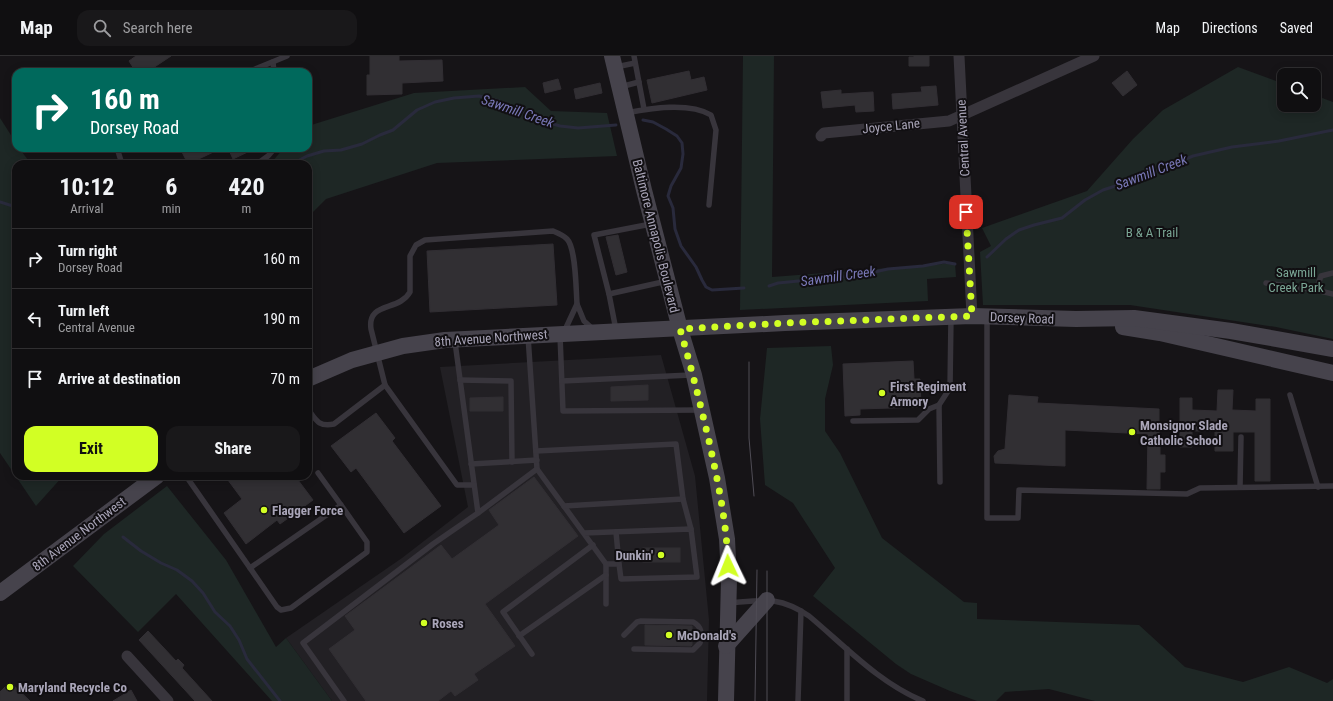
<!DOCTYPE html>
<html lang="en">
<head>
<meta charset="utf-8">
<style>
  :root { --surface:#100f11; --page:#19181a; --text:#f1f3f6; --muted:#9c9c9f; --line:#302f31; --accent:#d2ff24 }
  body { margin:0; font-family:"Roboto Condensed",sans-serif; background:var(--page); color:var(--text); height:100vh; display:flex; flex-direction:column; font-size:15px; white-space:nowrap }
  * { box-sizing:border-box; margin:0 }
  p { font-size:13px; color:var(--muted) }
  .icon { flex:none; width:22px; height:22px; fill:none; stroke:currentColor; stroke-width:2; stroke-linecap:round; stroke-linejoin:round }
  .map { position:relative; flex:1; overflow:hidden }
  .details { position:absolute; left:12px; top:104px; width:300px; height:320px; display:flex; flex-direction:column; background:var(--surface); border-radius:12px; box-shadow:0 2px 10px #0003,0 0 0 1px var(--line) }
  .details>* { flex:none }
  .hud { position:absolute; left:12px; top:12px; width:300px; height:84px; border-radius:12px; box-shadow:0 2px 10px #0003,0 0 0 1px var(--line); background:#00695c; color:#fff; overflow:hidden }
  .buttons { position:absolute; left:1277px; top:12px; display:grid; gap:8px }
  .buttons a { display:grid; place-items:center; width:44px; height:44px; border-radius:8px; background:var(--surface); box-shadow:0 2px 10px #0003,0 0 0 1px var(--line); font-size:20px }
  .pin { position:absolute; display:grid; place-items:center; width:34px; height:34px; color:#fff; margin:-17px; border-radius:8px; box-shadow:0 2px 6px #0006 }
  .me { position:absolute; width:44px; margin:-22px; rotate:358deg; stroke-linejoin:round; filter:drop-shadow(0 0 3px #0008) }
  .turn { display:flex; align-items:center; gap:14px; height:84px; padding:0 12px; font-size:18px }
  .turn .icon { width:52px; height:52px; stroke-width:2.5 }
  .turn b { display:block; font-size:28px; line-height:34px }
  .eta { display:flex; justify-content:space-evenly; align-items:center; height:68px; text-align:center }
  .eta b { font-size:24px; font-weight:700; line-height:28px }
  .button { display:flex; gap:8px; margin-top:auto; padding:8px 12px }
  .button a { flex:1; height:46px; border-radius:12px; background:var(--accent); color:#111; font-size:16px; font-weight:700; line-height:46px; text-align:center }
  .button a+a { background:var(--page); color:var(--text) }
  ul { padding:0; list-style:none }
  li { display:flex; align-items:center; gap:12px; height:60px; padding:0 12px; border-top:1px solid var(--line) }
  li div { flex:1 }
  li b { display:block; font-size:15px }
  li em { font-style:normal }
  header { display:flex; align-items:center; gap:24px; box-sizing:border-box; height:56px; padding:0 20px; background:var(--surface); border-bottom:1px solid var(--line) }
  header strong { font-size:19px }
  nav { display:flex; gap:22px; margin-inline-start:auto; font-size:14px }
  .search { width:280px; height:36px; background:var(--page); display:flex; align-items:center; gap:10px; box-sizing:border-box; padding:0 14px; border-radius:12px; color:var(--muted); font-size:15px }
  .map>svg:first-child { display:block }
</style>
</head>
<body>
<header>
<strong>Map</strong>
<div class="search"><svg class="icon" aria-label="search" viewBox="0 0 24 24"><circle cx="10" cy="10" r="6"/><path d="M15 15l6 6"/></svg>Search here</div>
<nav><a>Map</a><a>Directions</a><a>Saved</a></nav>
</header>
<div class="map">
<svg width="1333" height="645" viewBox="0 0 1333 645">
  <rect width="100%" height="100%" fill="#161417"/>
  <path fill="#222024" d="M661 299 695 420 709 564 707 645H332L286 582 402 502 468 451 440 311Z"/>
  <g fill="#1e2725">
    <path d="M743 0H774L772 221 955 207 956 221 927 223 928 245 740 254Z"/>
    <path d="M1238 11 1284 28V49H1314V39L1333 46V283L1276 271 1130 249H983L980 196 991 190 982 172 1087 135 1133 83 1163 54Z"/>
    <path d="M525 31 551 55 607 57 617 100 437 107 326 143 308 161V108H270L284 92H308V70L414 37Z"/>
    <path d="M0 62 16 87V92H19L31 108H16V420H63L36 450 0 397Z"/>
    <path d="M831 290 833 309 825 343V375L840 397 882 482 964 546 977 547V563L1139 569 1185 611 1243 626 1289 611 1327 627 1333 623V645H1095L1049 633 1005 636 996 645H977L950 635 911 618 896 608 813 540 835 512 793 447 765 429 760 363 767 292Z"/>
    <path d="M167 430 226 504 276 591 286 582 332 645H272L176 538 138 576 73 510 104 478Z"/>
  </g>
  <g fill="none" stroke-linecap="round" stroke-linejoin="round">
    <g stroke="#292a3c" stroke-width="3">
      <path d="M643 64 653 66 666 73 677 80 682 87 683 98 681 112 671 130 668 140 673 152 675 173 681 190 696 211 702 224 706 231 712 234 744 232"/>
      <path d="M292 108 307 100 324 95 341 94 362 88 380 79 393 74 417 54 435 46 454 42 479 40 499 45 543 65 560 70 578 72 616 69"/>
      <path d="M0 146 16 151"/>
      <path d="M987 201 1006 183 1019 174 1034 169 1062 162 1085 144 1103 134 1137 123 1193 100 1232 91 1279 85 1333 74"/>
      <path d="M769 230 778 227 861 219 888 213 923 210 944 206 955 208"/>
      <path d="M16 285 13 301 16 310"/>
      <path d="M94 420 96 423"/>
      <path d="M123 481 141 495 161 507 177 514 192 525 203 537 215 556 230 570 239 584 247 603 280 645"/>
    </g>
  </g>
  <g fill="#312f33" stroke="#312e33">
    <path d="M136 0H171L147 16H136L129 5Z"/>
    <path d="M370 0H399V5L442 4 443 25 402 27V38L367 39V19H370Z"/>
    <path d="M914 0H929V10H909V1H914Z"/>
    <path d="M689 15 691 24 704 21 707 34 652 47 647 24Z"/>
    <path d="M1127 15 1137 29 1123 40 1112 27Z"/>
    <path d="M558 23 561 33 545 37 543 27Z"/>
    <path d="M600 27 602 37 576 43 574 33Z"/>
    <path d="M936 30 938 49 893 53 892 38 922 36 921 31Z"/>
    <path d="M841 34V38L873 36 874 55 856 56 855 49 823 52 821 36Z"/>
    <path d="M180 92H222L188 108Z"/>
    <path d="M228 92H256L233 103Z"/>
    <path d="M618 179 627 216 616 219 606 181Z"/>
    <path d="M553 188 557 249 430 256 427 195Z"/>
    <path d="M913 305 914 323H920L921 351 860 353V359L845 360 843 308Z"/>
    <path d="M648 329V344L611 345V331Z"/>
    <path d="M1218 334H1233L1232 354 1256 355V343H1270V425H1255V376H1233V395H1215V375H1192V391H1180V342H1192V354L1217 355Z"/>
    <path d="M1009 339 1038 341 1037 347 1159 353V391H1160V399H1165V416H1160V433H1147L1148 378 1065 374V410L995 407 994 400 998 395 1005 393Z"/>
    <path d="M503 341V355H470V342Z"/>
    <path d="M376 357 395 382 392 385 441 450 404 477 356 412 351 416 331 390Z"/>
    <path d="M225 420H295L313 444 280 468 277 464 246 488 224 457 242 443Z"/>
    <path d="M534 421 578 480 485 548 515 590 474 618 478 624 455 640 451 635 438 645H366L329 593 355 574 345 560 441 489 452 503 499 469 489 454Z"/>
    <rect x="643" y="492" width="37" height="14"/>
    <path d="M645 569 692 570V589L691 590 645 589Z"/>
    <path d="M148 575 176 605 178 603 184 609 182 612 212 645H195L139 584Z"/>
    <path d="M10 626 30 645H0V636Z"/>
    <path d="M131 634 137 645H113Z"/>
  </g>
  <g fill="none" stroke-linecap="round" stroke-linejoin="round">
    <g stroke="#38353c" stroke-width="5.5">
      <path d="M634 0 644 53"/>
      <path d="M273 6 274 16"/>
      <path d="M616 11 635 7"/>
      <path d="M248 16 287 0"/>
      <path d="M620 31 639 26"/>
      <path d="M626 57C651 52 689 46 711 59L716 74 709 149"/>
      <path d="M117 92 122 108"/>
      <path d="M257 108 268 100 275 92"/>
      <path d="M1333 217 1321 220 1316 234 1333 238"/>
      <path d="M1266 227 1316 234"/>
      <path d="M609 238 667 225"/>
      <path d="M987 261V462H1018L1019 434 1187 438 1200 432 1333 430"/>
      <path d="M616 274 609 238 594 179 651 168"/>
      <path d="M564 276 577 248 584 265 594 274"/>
      <path d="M560 279 563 355 700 354"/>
      <path d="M528 280 537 413 606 508H619L621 523 697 521 691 473 584 477"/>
      <path d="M455 286 478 457 537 413"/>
      <path d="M460 324 511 325 512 406"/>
      <path d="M562 325 691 319"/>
      <path d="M1290 339 1318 431"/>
      <path d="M308 353C316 364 318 371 334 368L385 329"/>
      <path d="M853 365 918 364 929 353 939 349"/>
      <path d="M536 395 676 388 683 443 564 450"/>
      <path d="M471 408 537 404"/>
      <path d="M186 420 250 512 341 449 318 417"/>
      <path d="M940 426 939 349 950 332 951 261"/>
      <path d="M474 429H457L385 329 371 273C367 245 399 256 410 236V200L416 189 425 184 553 175C558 177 563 179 567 183 576 192 576 234 577 248"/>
      <path d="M1240 431 1241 381"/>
      <path d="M683 443 691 473"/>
      <path d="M616 476 619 508"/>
      <path d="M250 512 277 551 281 554 291 552 367 496V486L341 449"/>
      <path d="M730 547C764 544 779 540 809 560 845 590 879 627 923 645"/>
      <path d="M606 548V508"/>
      <path d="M624 579 637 566 641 565 693 566C701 570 703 578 700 587L693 594 634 593"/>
      <path d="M519 580 606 519"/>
      <path d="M532 598 503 556 593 489"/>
      <path d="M344 645 303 587 433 488 478 457"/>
      <path d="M798 645 801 555"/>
      <path d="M847 645V593"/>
    </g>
    <g stroke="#38353c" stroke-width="11">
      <path d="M959 0 972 260"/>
      <path d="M821 80 824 77 949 65 1094 0"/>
      <path d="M127 600 168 645"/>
    </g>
    <g stroke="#46434c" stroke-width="16">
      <path d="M612 0 644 134 680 273 694 319 717 422 727 483 729 523 726 645"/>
      <path d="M1123 271 1160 277 1333 317"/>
      <path d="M308 323 352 304 403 290 445 284 785 267 972 260 1076 263 1134 262 1231 275 1333 293"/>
      <path d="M0 537 157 420"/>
      <path d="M726 590 767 544"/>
    </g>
    <g stroke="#4f4c55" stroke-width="1">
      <path d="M749 306V382L754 440"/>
      <path d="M767 515V645"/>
      <path d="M755 645 757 514"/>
    </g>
  </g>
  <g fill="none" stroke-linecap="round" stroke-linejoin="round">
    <path stroke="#d2ff24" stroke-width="7" stroke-dasharray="0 12.6" d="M728 510C727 468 718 426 709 385 700 347 691 310 680 273L785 267 972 260 966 156"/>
  </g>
  <g fill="#d2ff24" stroke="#110f12" stroke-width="1.5">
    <circle cx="882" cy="337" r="4"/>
    <circle cx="1132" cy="376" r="4"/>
    <circle cx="264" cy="454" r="4"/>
    <circle cx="661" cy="499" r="4"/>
    <circle cx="424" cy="567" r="4"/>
    <circle cx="669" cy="579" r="4"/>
    <circle cx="10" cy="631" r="4"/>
  </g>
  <g text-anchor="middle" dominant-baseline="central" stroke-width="4" stroke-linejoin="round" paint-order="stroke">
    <g font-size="13" fill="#a9a5b8" stroke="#110f12">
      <text transform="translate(891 70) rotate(-6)">Joyce Lane</text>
      <text transform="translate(963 82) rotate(-93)">Central Avenue</text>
      <text transform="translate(656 180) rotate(76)">Baltimore Annapolis Boulevard</text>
      <text transform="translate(1022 262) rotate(2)">Dorsey Road</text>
      <text transform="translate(491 282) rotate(-4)">8th Avenue Northwest</text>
      <text transform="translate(79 478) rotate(-37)">8th Avenue Northwest</text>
    </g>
    <g font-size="13" fill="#7aa594" stroke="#110f12">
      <text x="1152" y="176">B &amp; A Trail</text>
      <text x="1296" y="216">Sawmill<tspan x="1296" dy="15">Creek Park</tspan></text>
    </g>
    <g font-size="13" font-weight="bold" fill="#a9a5b8" stroke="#110f12" text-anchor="start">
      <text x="890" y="330">First Regiment<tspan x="890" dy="15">Armory</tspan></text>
      <text x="1140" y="369">Monsignor Slade<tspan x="1140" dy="15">Catholic School</tspan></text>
      <text x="272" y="454">Flagger Force</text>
      <text x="653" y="499" text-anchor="end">Dunkin'</text>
      <text x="432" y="567">Roses</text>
      <text x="677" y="579">McDonald's</text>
      <text x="18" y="631">Maryland Recycle Co</text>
    </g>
    <g font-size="14" font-style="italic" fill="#7978b7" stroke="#110f12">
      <text transform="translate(518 55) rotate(19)">Sawmill Creek</text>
      <text transform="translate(1151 116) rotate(-21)">Sawmill Creek</text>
      <text transform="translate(838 220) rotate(-8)">Sawmill Creek</text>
    </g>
  </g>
</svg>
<div class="buttons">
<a><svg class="icon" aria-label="search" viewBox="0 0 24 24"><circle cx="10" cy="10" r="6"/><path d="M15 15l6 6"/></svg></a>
</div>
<div class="pin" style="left:966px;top:156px;background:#d93025"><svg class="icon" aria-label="arrive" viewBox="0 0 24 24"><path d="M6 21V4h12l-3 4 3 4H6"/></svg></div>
<svg class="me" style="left:728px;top:510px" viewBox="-20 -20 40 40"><path d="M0-17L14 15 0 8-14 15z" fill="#d2ff24" stroke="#fff" stroke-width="4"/></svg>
<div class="hud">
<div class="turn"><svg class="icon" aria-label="right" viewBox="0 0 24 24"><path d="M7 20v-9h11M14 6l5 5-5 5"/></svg><div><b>160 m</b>Dorsey Road</div></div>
</div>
<section class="details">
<div class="eta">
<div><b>10:12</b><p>Arrival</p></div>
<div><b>6</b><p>min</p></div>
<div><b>420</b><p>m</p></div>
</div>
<ul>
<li><svg class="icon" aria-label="right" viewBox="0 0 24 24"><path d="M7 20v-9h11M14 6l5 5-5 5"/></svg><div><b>Turn right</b><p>Dorsey Road</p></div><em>160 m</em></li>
<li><svg class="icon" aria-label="left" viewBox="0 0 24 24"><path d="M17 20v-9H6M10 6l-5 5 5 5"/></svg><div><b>Turn left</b><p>Central Avenue</p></div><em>190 m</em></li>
<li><svg class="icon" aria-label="arrive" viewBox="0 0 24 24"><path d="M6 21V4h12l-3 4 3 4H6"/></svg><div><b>Arrive at destination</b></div><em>70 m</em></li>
</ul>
<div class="button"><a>Exit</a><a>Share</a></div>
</section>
</div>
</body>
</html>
